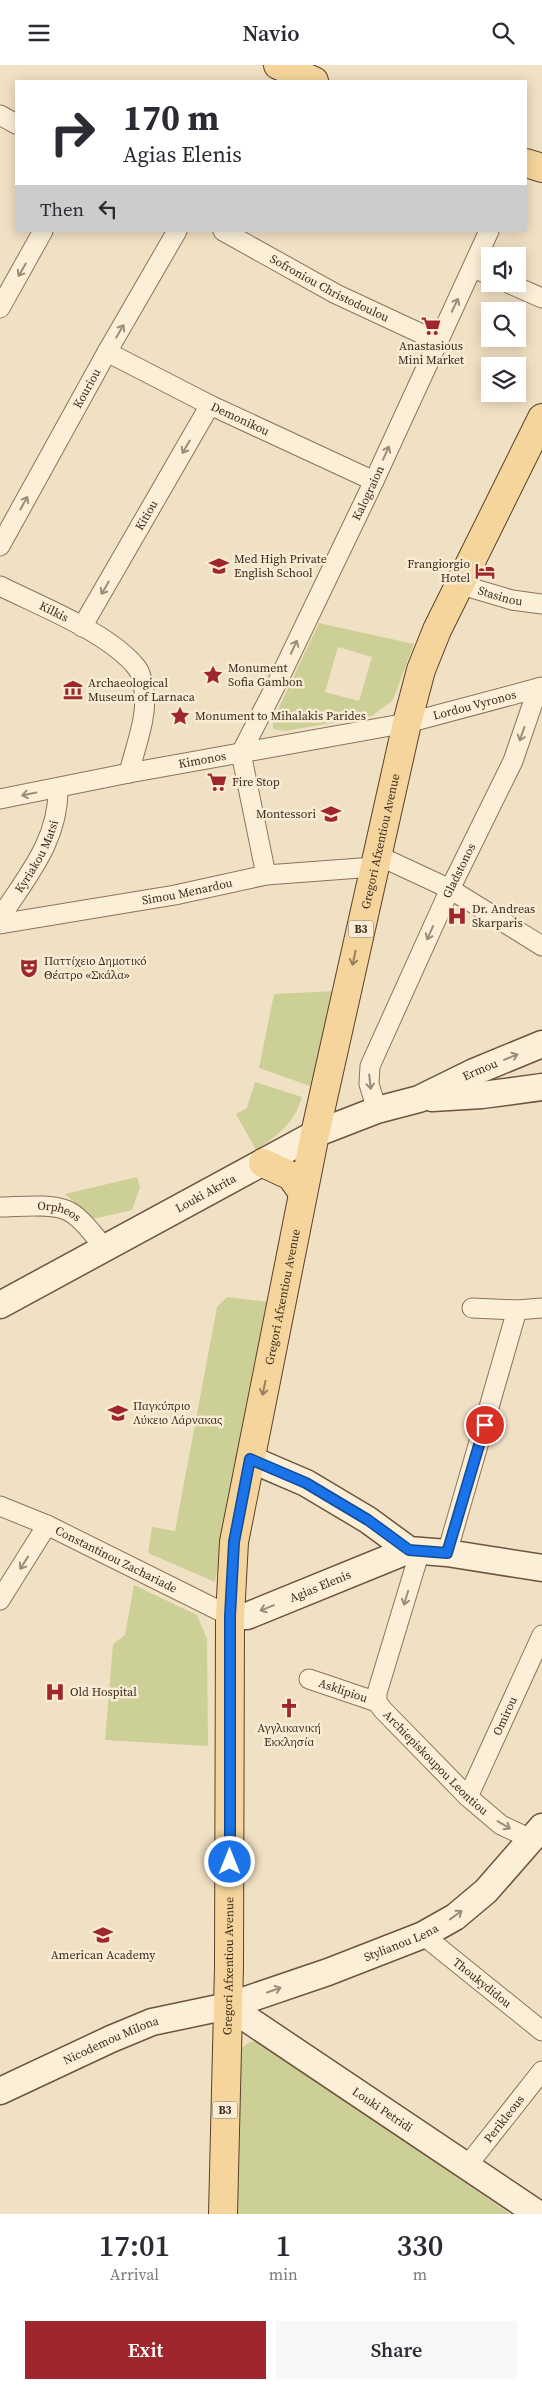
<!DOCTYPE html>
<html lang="en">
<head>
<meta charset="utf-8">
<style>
  :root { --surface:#fff; --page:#f7f7f7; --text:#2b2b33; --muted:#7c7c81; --accent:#9f262c }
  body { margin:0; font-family:"Source Serif 4",serif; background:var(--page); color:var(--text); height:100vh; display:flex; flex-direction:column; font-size:19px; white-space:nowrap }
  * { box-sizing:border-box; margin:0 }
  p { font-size:16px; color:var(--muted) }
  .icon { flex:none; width:28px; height:28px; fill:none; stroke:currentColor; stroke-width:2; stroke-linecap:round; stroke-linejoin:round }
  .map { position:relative; height:2149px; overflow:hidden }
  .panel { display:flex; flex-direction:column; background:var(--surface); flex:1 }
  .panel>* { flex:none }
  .guide { position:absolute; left:15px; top:15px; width:512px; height:152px; border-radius:0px; box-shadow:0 2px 12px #0003; background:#fff; color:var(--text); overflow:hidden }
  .tools { position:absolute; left:481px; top:182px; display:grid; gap:10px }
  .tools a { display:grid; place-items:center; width:45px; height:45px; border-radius:0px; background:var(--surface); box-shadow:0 2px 12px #0003; font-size:25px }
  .pin { position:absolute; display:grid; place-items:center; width:42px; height:42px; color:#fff; margin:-21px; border:2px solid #fff; border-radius:50%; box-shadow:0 1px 5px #0007 }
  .me { position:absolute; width:55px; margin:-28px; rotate:0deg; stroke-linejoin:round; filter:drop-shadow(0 0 4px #0008) }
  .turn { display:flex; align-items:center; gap:18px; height:105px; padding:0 25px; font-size:22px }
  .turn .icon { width:65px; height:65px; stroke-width:2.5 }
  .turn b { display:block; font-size:35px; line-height:42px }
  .then { display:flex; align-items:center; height:48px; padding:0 25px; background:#0003; gap:10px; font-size:19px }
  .eta { display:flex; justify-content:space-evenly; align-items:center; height:85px; text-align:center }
  .eta b { font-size:30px; font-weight:600; line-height:35px }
  .cta { display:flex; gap:10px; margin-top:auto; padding:10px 25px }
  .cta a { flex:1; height:58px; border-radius:0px; background:var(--accent); color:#fff; font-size:20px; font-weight:600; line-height:58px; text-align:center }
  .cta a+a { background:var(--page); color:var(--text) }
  header { display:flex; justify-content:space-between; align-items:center; height:65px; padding:0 25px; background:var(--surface); font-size:22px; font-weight:600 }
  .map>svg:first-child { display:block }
</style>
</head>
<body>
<header><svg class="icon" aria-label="menu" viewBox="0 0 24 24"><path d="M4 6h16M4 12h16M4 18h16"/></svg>Navio<svg class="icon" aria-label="search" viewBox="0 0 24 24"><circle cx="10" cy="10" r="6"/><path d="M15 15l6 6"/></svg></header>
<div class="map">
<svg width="542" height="2149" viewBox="0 0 542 2149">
  <rect width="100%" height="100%" fill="#f1e1c4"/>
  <g fill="#ccd097" fill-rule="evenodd">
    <path d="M319 558 414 579 393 635 372 651 285 666 273 664V655ZM338 582 372 592 359 636 325 627Z"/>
    <path d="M335 926 313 1022 259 1003 274 929Z"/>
    <path d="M255 1017 302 1032C293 1060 279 1069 256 1085L236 1049 247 1043Z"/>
    <path d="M137 1112 140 1122 132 1145 93 1154 65 1129Z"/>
    <path d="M227 1232 269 1237 215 1517 148 1488 152 1462 175 1466 217 1242Z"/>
    <path d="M134 1520 197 1550 207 1574 208 1681 105 1675 113 1579 125 1570Z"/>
    <path d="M256 1976 266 1981 510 2149H236L241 1983 250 1977Z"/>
  </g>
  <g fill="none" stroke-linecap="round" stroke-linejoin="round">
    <defs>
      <g id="street">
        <path d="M0 50 16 59"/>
        <path id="s1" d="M223 166 336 229 437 276"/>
        <path d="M473 203 490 210"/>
        <path d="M510 219 542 233"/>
        <path d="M0 243 43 166"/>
        <path id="s2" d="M107 287 210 340 374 416"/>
        <path id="s3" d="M0 481 107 287 177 166"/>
        <path id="s4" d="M458 519 512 535 542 539"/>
        <path id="s5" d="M0 521C40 541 110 568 137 603 141 608 143 619 144 625 148 652 135 682 129 708"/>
        <path id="s6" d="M82 562 210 340"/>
        <path id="s7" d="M0 734 129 708 407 658 542 622"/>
        <path d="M377 790 450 824 542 881"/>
        <path id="s8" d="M266 810 241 688 278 616 374 416 489 166"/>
        <path id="s9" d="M0 853C27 811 59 775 58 723"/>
        <path id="s10" d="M0 859 175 830 266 810 374 802"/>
        <path id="s11" d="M377 1045 369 1019 370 1001 450 824 513 696 538 623"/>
        <path id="s12" d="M0 1142C18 1142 49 1138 66 1145 81 1151 94 1171 105 1183"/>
        <path d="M472 1243 517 1245 542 1243"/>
        <path id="s13" d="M0 1441 47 1460 230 1551"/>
        <path id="s14" d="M420 1486 377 1628V1637L383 1645 468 1732 501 1760 531 1774"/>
        <path d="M447 1488 517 1245"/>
        <path d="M0 1535 47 1460"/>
        <path id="s15" d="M309 1614 377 1637"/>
        <path id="s16" d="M468 1732 542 1570"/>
        <path id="s17" d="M423 1870 542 1966"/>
        <path id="s18" d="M467 2101 542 2006"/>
      </g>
      <g id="secondary">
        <path d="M432 1033 482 1030 542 1022"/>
        <path id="s19" d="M0 1240 315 1069 377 1045 419 1034 474 1007 542 979"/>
        <path d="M250 1394 306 1418 368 1455 409 1485 447 1488 542 1503"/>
        <path id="s20" d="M230 1551H247L409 1485"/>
        <path id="s21" d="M228 1941 538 2149"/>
        <path id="s22" d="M0 2026 111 1974 152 1957 228 1941 328 1907 423 1870 455 1852 486 1826 542 1762"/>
      </g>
      <g id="primary">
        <path d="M278 0 314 16"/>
        <path d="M526 98 542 103"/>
        <path d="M263 1098 291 1111 303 1128"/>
        <path id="s23" d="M223 2149 229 1902 230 1551 234 1477 315 1069 407 658 421 605 437 565 542 353"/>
      </g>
    </defs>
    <use href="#street" stroke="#8d7259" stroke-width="21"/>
    <use href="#secondary" stroke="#6f533c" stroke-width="29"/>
    <use href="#primary" stroke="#5a402e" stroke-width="30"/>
    <use href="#street" stroke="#fbefd8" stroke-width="19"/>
    <use href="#secondary" stroke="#fbefd8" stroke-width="26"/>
    <use href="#primary" stroke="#f5d59b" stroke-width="28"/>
  </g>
  <defs><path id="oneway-shaft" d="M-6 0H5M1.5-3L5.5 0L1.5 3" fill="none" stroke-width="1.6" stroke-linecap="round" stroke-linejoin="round" transform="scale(1.25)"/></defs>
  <g stroke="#9c8d7b">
    <use href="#oneway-shaft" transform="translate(22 205) rotate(120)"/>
    <use href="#oneway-shaft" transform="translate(455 240) rotate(-64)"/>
    <use href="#oneway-shaft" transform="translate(120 266) rotate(-60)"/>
    <use href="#oneway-shaft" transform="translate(186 382) rotate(120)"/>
    <use href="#oneway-shaft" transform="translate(386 388) rotate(-66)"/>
    <use href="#oneway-shaft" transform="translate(24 438) rotate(-61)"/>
    <use href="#oneway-shaft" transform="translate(105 523) rotate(120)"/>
    <use href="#oneway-shaft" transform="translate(294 582) rotate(-65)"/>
    <use href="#oneway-shaft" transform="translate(522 669) rotate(109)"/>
    <use href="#oneway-shaft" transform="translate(29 729) rotate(169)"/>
    <use href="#oneway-shaft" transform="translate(430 868) rotate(114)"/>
    <use href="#oneway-shaft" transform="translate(511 992) rotate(-22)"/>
    <use href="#oneway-shaft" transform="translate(370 1017) rotate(84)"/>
    <use href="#oneway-shaft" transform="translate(24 1498) rotate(122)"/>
    <use href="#oneway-shaft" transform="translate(406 1533) rotate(107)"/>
    <use href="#oneway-shaft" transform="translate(267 1543) rotate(158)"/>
    <use href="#oneway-shaft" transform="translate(504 1760) rotate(31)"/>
    <use href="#oneway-shaft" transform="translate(456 1850) rotate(-36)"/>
    <use href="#oneway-shaft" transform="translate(274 1925) rotate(-19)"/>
  </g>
  <g stroke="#98805c">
    <use href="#oneway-shaft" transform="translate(354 893) rotate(102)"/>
    <use href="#oneway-shaft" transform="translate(264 1323) rotate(101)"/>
  </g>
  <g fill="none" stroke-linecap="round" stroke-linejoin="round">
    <defs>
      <path id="route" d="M230 1797V1551L234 1477 250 1394 306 1418 368 1455 409 1485 447 1488 485 1360"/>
    </defs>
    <use href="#route" stroke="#114b97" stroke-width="12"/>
    <use href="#route" stroke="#1a73e8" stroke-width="9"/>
  </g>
  <defs>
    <symbol id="supermarket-bare" viewBox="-9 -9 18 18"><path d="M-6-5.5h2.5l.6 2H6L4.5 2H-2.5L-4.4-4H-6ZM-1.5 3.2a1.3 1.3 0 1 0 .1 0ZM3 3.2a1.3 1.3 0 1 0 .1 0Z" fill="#9f262c" stroke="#f8ecd4" stroke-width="2.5" paint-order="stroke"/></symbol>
    <symbol id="school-bare" viewBox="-9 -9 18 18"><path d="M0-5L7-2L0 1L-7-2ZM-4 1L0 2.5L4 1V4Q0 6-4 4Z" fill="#9f262c" stroke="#f8ecd4" stroke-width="2.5" paint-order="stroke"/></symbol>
    <symbol id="hotel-bare" viewBox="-9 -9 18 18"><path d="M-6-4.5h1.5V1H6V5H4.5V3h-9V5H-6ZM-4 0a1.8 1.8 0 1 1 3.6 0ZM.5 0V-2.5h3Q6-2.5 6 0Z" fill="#9f262c" stroke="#f8ecd4" stroke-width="2.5" paint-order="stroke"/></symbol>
    <symbol id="sight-bare" viewBox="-9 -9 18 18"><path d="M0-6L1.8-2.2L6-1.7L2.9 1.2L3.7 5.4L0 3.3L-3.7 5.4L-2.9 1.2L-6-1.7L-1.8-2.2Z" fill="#9f262c" stroke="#f8ecd4" stroke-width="2.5" paint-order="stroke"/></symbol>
    <symbol id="museum-bare" viewBox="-9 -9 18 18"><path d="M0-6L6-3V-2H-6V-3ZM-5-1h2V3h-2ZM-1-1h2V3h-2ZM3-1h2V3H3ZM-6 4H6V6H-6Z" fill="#9f262c" stroke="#f8ecd4" stroke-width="2.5" paint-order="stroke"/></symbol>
    <symbol id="hospital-bare" viewBox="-9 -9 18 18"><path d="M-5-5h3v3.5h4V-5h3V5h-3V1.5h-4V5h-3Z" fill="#9f262c" stroke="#f8ecd4" stroke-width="2.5" paint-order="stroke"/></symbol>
    <symbol id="theatre-bare" viewBox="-9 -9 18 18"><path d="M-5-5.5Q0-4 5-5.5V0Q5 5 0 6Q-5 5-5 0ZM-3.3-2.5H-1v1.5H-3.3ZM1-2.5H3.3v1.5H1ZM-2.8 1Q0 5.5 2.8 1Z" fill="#9f262c" stroke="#f8ecd4" stroke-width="2.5" paint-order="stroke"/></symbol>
    <symbol id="church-bare" viewBox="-9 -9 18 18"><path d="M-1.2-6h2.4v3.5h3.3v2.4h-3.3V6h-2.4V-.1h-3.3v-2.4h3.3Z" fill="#9f262c" stroke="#f8ecd4" stroke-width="2.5" paint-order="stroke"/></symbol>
  </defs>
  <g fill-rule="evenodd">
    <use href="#supermarket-bare" x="417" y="247" width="28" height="28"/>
    <use href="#school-bare" x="205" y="487" width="28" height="28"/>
    <use href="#hotel-bare" x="471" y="492" width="28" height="28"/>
    <use href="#sight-bare" x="199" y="596" width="28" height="28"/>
    <use href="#museum-bare" x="59" y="611" width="28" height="28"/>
    <use href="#sight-bare" x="166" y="637" width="28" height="28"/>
    <use href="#supermarket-bare" x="203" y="703" width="28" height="28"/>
    <use href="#school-bare" x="317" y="735" width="28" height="28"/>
    <use href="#hospital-bare" x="443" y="837" width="28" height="28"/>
    <use href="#theatre-bare" x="15" y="889" width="28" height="28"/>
    <use href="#school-bare" x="104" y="1334" width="28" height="28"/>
    <use href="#hospital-bare" x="41" y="1613" width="28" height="28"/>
    <use href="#church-bare" x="275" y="1629" width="28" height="28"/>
    <use href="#school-bare" x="89" y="1856" width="28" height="28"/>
  </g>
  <g text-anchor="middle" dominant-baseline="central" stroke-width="5" stroke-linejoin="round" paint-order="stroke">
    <g fill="#f8ecd4" stroke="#746555" stroke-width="1">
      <rect x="348.5" y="855.5" width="25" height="17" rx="4"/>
      <rect x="212.5" y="2036.5" width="25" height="17" rx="4"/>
    </g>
    <g font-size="11" font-weight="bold" fill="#3c2b1e">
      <text x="361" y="864">B3</text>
      <text x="225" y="2045">B3</text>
    </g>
    <g font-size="12" fill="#3c2b1e" stroke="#f8ecd4">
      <text stroke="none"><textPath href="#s1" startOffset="121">Sofroniou Christodoulou</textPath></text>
      <text stroke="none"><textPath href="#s3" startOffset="180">Kouriou</textPath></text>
      <text stroke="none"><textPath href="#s2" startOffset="149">Demonikou</textPath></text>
      <text stroke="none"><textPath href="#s8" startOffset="414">Kalograion</textPath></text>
      <text stroke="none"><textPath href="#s6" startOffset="129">Kitiou</textPath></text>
      <text stroke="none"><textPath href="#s4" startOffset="44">Stasinou</textPath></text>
      <text stroke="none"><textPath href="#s5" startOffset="60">Kilkis</textPath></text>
      <text stroke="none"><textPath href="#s7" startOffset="484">Lordou Vyronos</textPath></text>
      <text stroke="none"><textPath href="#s7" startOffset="206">Kimonos</textPath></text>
      <text stroke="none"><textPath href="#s23" startOffset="1388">Gregori Afxentiou Avenue</textPath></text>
      <text stroke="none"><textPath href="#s9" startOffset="72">Kyriakou Matsi</textPath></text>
      <text stroke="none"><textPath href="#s11" startOffset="260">Gladstonos</textPath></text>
      <text stroke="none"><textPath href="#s10" startOffset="190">Simou Menardou</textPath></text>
      <text stroke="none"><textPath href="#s19" startOffset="536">Ermou</textPath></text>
      <text stroke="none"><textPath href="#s19" startOffset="234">Louki Akrita</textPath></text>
      <text stroke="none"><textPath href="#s12" startOffset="60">Orpheos</textPath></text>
      <text stroke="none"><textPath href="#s23" startOffset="922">Gregori Afxentiou Avenue</textPath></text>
      <text stroke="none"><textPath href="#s13" startOffset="128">Constantinou Zachariade</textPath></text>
      <text stroke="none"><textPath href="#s20" startOffset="96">Agias Elenis</textPath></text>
      <text stroke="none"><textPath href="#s15" startOffset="36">Asklipiou</textPath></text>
      <text stroke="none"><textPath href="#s16" startOffset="89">Omirou</textPath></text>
      <text stroke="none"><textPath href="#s14" startOffset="242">Archiepiskoupou Leontiou</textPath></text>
      <text stroke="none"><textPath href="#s22" startOffset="429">Stylianou Lena</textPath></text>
      <text stroke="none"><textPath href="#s23" startOffset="248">Gregori Afxentiou Avenue</textPath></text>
      <text stroke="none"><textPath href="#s17" startOffset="76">Thoukydidou</textPath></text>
      <text stroke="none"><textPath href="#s22" startOffset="122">Nicodemou Milona</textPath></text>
      <text stroke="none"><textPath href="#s21" startOffset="186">Louki Petridi</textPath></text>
      <text stroke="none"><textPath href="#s18" startOffset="60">Perikleous</textPath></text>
    </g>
    <g font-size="12" fill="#3c2b1e" stroke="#f8ecd4" text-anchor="start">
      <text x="431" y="281" text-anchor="middle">Anastasious<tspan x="431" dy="14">Mini Market</tspan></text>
      <text x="234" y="494">Med High Private<tspan x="234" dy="14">English School</tspan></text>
      <text x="470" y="499" text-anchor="end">Frangiorgio<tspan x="470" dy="14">Hotel</tspan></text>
      <text x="228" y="603">Monument<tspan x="228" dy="14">Sofia Gambon</tspan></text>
      <text x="88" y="618">Archaeological<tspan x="88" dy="14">Museum of Larnaca</tspan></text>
      <text x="195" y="651">Monument to Mihalakis Parides</text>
      <text x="232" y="717">Fire Stop</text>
      <text x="316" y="749" text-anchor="end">Montessori</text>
      <text x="472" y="844">Dr. Andreas<tspan x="472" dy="14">Skarparis</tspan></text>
      <text x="44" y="896">Παττίχειο Δημοτικό<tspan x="44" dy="14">Θέατρο «Σκάλα»</tspan></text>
      <text x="133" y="1341">Παγκύπριο<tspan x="133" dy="14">Λύκειο Λάρνακας</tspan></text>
      <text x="70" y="1627">Old Hospital</text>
      <text x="289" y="1663" text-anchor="middle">Αγγλικανική<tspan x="289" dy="14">Εκκλησία</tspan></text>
      <text x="103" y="1890" text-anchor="middle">American Academy</text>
    </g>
  </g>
</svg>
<div class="tools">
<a><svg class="icon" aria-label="sound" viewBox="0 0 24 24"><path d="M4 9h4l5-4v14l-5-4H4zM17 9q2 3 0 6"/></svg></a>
<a><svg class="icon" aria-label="search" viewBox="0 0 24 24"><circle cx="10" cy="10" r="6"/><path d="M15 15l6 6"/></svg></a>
<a><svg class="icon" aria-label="layers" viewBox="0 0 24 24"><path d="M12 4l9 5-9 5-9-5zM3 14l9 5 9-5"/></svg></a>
</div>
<div class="pin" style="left:485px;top:1360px;background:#d93025"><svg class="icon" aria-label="arrive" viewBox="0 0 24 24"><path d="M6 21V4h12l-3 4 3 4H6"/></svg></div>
<svg class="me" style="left:230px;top:1797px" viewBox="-20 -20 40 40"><circle r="17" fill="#1a73e8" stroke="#fff" stroke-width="3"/><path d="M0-11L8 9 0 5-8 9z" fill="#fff"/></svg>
<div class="guide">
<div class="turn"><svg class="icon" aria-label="right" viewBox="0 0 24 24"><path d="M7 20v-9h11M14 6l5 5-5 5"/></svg><div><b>170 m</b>Agias Elenis</div></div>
<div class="then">Then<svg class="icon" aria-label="left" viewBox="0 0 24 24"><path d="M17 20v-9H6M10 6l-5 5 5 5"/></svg></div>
</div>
</div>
<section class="panel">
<div class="eta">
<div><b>17:01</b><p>Arrival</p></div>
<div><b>1</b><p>min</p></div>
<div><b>330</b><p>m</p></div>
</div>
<div class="cta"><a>Exit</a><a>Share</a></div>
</section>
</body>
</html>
